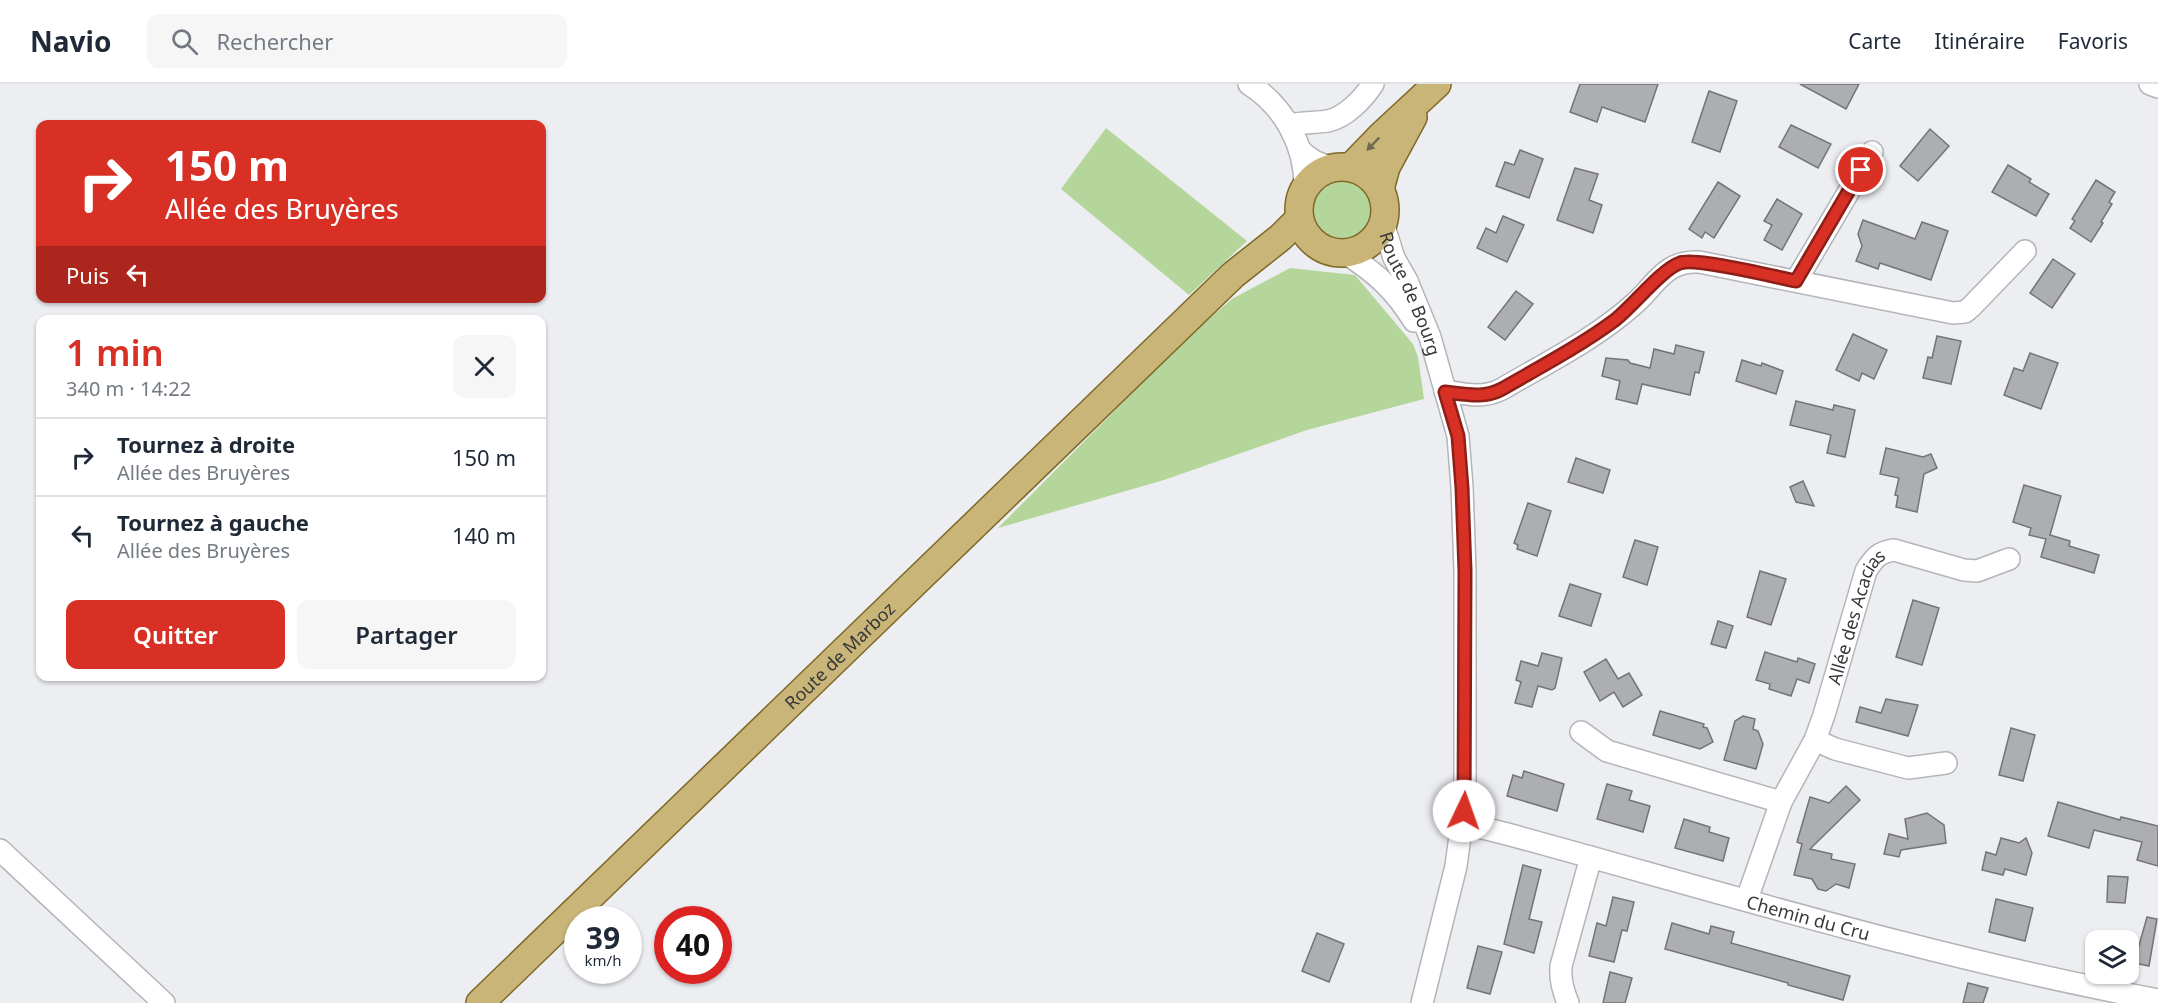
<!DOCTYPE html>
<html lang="fr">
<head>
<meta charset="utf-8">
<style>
  :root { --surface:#fff; --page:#f6f6f7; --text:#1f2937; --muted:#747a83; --line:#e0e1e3; --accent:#d93025 }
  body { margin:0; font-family:"Noto Sans",sans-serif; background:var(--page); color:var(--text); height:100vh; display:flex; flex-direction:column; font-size:22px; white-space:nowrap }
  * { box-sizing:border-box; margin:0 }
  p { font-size:20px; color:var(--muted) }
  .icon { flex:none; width:33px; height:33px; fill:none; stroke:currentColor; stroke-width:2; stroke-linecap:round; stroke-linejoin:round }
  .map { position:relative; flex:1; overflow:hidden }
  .panel { position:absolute; left:36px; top:231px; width:510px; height:366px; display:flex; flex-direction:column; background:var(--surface); border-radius:12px; box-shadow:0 2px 4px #0004 }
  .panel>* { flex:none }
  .banner { position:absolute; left:36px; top:36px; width:510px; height:183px; border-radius:12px; box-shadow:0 2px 4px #0004; background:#d93025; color:#fff; overflow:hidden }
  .fabs { position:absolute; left:2085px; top:846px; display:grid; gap:12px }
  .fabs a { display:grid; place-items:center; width:54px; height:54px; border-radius:12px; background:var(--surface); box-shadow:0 2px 4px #0004; font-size:30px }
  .speed { position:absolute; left:564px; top:822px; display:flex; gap:12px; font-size:30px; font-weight:700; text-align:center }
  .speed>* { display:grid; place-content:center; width:78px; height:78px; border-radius:50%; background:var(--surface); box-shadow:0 2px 4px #0004; line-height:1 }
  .speed small { font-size:15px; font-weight:400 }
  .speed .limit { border:9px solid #d22; background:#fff; color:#111 }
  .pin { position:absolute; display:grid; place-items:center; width:51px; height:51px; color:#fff; margin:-26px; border:3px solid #fff; border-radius:50%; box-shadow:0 2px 6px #0007 }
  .me { position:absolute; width:66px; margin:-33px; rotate:3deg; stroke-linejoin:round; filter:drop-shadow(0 0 4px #0008) }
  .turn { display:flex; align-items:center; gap:21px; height:126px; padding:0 30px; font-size:27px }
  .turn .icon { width:78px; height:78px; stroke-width:2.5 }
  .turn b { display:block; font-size:42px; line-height:51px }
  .then { display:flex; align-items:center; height:57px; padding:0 30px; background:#0003; gap:12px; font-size:22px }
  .round { display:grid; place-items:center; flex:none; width:63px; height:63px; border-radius:12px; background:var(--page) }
  .head { display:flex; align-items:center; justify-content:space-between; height:102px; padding:0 30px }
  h1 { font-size:36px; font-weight:600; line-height:45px; color:var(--accent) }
  .primary-button { display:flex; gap:12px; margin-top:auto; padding:12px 30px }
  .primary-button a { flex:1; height:69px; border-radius:12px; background:var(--accent); color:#fff; font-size:24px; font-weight:600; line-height:69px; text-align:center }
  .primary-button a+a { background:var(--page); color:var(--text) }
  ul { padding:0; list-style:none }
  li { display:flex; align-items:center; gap:18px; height:78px; padding:0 30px; border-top:2px solid var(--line) }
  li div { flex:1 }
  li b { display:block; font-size:22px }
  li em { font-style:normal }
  header { display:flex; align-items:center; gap:36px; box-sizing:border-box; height:84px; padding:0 30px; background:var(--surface); border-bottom:2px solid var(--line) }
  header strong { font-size:28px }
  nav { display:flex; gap:33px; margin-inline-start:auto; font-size:21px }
  .search { width:420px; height:54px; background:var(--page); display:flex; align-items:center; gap:15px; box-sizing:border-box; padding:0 21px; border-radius:12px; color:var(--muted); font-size:22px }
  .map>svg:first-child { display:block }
</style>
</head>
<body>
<header>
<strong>Navio</strong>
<div class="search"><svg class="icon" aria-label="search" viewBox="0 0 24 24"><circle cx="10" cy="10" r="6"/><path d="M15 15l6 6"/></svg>Rechercher</div>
<nav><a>Carte</a><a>Itinéraire</a><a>Favoris</a></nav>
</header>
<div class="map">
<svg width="2158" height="919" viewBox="0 0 2158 919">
  <rect width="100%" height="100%" fill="#edeef2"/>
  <g fill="#b4d69b">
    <path d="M1106 44 1247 157 1189 211 1061 105Z"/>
    <circle cx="1342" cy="127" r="31"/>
    <path d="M1290 184 1355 191 1413 260 1418 273 1424 315 1307 346 1164 396 998 444 1190 251 1232 215Z"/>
  </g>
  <g fill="#adaeb2" stroke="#737478" stroke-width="1.5">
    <path d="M1580 0H1658L1645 38 1602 23 1597 38 1570 28Z"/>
    <path d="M1800 0H1859L1846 25Z"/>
    <path d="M1709 7 1737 17 1720 68 1692 58Z"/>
    <path d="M1791 41 1831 60 1818 84 1779 63Z"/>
    <path d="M1930 45 1949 62 1918 97 1900 82Z"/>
    <path d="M1520 66 1543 75 1529 114 1496 102 1505 78 1514 81Z"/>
    <path d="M2008 81 2031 95 2029 98 2049 110 2036 132 1992 108Z"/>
    <path d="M1575 84 1598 90 1589 116 1602 121 1593 149 1557 136Z"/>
    <path d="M2096 96 2115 108 2109 118 2112 120 2101 138 2103 139 2091 158 2070 144 2075 137 2072 135Z"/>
    <path d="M1718 98 1740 112 1714 154 1705 148 1702 154 1689 145Z"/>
    <path d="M1777 115 1802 130 1782 166 1764 156 1772 141 1764 137Z"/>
    <path d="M1503 132 1524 141 1507 178 1477 164 1486 144 1496 149Z"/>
    <path d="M1863 136 1915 155 1922 138 1948 147 1931 196 1880 179 1878 185 1856 177 1862 162 1858 150Z"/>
    <path d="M2053 175 2075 190 2052 224 2030 209Z"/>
    <path d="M1516 207 1533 220 1505 256 1488 243Z"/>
    <path d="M1853 250 1887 266 1874 295 1862 289 1859 297 1836 286Z"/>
    <path d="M1937 252 1961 257 1951 300 1923 294 1928 273 1932 274Z"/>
    <path d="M1676 261 1704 268 1699 289 1695 288 1690 311 1642 300 1637 320 1616 315 1620 297 1602 292 1606 274 1628 276 1630 279 1650 284 1654 265 1674 270Z"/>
    <path d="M2030 269 2058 279 2041 325 2004 311 2014 284 2023 287Z"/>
    <path d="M1742 276 1761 282 1762 279 1783 287 1776 310 1736 297Z"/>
    <path d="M1796 317 1833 326 1834 321 1855 326 1845 373 1827 369 1831 351 1790 341Z"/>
    <path d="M1886 364 1923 373 1931 370 1937 384 1924 390 1917 428 1896 423 1898 412 1895 411 1899 394 1880 390Z"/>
    <path d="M1576 374 1610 386 1603 409 1568 398Z"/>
    <path d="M1803 397 1814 422 1796 418 1790 403Z"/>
    <path d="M2024 401 2061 412 2050 451 2070 457 2069 462 2099 471 2094 489 2041 473 2046 455 2029 451 2031 444 2013 438Z"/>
    <path d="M1528 419 1551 427 1537 472 1517 465 1518 461 1514 459Z"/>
    <path d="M1635 456 1658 463 1647 501 1623 493Z"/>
    <path d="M1760 487 1786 495 1771 541 1747 533Z"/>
    <path d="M1570 500 1601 510 1591 542 1559 532Z"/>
    <path d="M1913 516 1939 524 1922 581 1896 573Z"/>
    <path d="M1718 537 1733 542 1726 564 1711 560Z"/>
    <path d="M1765 568 1797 578 1798 574 1815 580 1809 599 1797 595 1791 612 1769 605 1770 600 1756 596Z"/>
    <path d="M1542 569 1562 574 1555 604 1552 606 1538 602 1532 623 1515 619 1521 598 1516 596 1521 577 1538 582Z"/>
    <path d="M1606 575 1618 595 1629 589 1642 611 1623 623 1614 608 1600 617 1584 588Z"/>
    <path d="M1886 615 1918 621 1908 652 1856 638 1860 623 1881 629Z"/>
    <path d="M1660 627 1704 640 1703 643 1707 644 1713 658 1700 665 1653 651Z"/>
    <path d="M1743 632 1755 635 1753 645 1758 647 1763 660 1756 685 1724 676 1735 637Z"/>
    <path d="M2011 644 2035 651 2023 697 1999 691Z"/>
    <path d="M1524 687 1564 700 1557 727 1507 712 1513 691 1522 694Z"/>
    <path d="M1607 700 1632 707 1629 716 1650 722 1643 748 1597 735Z"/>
    <path d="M1846 702 1860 716 1810 765 1832 770 1831 775 1855 780 1849 804 1836 800 1826 807 1818 805 1812 795 1794 791 1802 760 1797 758 1810 713 1829 719Z"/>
    <path d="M2058 718 2120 736 2121 733 2158 742V782L2137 776 2142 758 2094 746 2089 764 2048 752Z"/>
    <path d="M1927 729 1944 741 1946 759 1901 766 1899 773 1884 770 1889 750 1908 755 1905 735Z"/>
    <path d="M1684 735 1710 743 1709 748 1729 754 1723 777 1675 764Z"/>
    <path d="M2001 754 2019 759 2026 754 2032 769 2026 791 2005 785 2003 791 1982 786 1986 768 1996 771Z"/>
    <path d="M1523 781 1541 786 1529 835 1542 838 1534 869 1504 860Z"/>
    <path d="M2108 792 2128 793 2125 819 2107 818Z"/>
    <path d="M1613 813 1634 818 1627 847 1622 846 1614 878 1589 872 1597 839 1606 842Z"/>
    <path d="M1996 815 2033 824 2025 857 1989 848Z"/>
    <path d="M2147 833 2157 835 2149 882 2134 879Z"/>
    <path d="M1672 839 1709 850 1711 842 1734 848 1731 859 1850 892 1843 916 1788 901V899L1665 865Z"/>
    <path d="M1317 849 1344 860 1329 898 1302 887Z"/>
    <path d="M1478 862 1502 868 1490 910 1467 904Z"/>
    <path d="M1610 888 1632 894 1625 919H1603Z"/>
    <path d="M1968 899 1988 904 1983 919H1963Z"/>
  </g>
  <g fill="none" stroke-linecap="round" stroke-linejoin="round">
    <defs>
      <g id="minor">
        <path d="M1249 0C1284 22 1305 61 1305 102"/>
        <path d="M2150 0 2158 3"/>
        <path d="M1289 41C1303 38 1315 39 1328 37 1346 33 1363 15 1373 0"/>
        <path d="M1300 66C1311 77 1320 81 1335 83"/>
        <path id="s1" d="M1383 139 1394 174 1407 197 1430 253 1458 352 1462 403 1465 487V715L1456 782 1422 919"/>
        <path d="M1345 169C1375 188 1395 206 1414 237"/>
        <path d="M1796 197 1872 68"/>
        <path d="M1445 307C1465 310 1483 315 1502 305 1546 279 1595 255 1633 221 1656 201 1665 176 1699 178L1953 229 1965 228 1971 223 2025 167"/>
        <path d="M1581 648 1607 667 1781 718"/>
        <path d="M1815 656 1835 665 1908 684 1946 679"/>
        <path id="s2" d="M1463 739 1507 750C1723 809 1938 875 2158 916"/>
        <path d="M0 766 164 919"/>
        <path id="s3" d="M1747 815 1781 718 1815 656 1824 631 1866 487C1874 474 1879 468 1894 466L1964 486 1977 487 2009 475"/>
        <path d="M1568 919C1563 906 1560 896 1561 882L1591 773"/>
      </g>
      <g id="major">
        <circle cx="1342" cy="126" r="43"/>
        <path d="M1351 83 1382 51 1437 0"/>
        <path d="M1380 105 1386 83 1413 33"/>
        <path id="s4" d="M480 919 1233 191 1281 153 1299 135"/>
      </g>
    </defs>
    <use href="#minor" stroke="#b4b5b9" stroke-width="24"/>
    <use href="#major" stroke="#7e6927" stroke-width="30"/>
    <use href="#minor" stroke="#fff" stroke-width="21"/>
    <use href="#major" stroke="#c9b578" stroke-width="27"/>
  </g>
  <defs><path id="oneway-solid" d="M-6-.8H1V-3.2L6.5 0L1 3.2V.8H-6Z" transform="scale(1.5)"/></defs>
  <use fill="#716a52" href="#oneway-solid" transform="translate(1373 60) rotate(134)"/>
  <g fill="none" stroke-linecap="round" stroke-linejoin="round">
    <defs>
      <path id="route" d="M1464 727 1465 487 1462 404 1458 352 1445 308C1465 310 1483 315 1502 305 1540 283 1580 262 1615 236 1633 222 1662 185 1680 179 1695 173 1776 193 1796 197L1861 86"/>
    </defs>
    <use href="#route" stroke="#8d1f18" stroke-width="15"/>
    <use href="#route" stroke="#d93025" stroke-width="10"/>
  </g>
  <g text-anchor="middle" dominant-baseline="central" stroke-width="4.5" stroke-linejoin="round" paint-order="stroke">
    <g font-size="18" fill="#373839" stroke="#edeef2">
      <text stroke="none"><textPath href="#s1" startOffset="76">Route de Bourg</textPath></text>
      <text stroke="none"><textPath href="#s3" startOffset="304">Allée des Acacias</textPath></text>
      <text stroke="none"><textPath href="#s4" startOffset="500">Route de Marboz</textPath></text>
      <text stroke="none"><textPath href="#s2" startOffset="358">Chemin du Cru</textPath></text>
    </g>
  </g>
</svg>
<div class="fabs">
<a><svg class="icon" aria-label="layers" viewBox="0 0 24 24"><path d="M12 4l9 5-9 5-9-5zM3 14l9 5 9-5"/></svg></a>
</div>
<div class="speed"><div>39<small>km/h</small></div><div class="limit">40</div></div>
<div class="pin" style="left:1861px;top:86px;background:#d93025"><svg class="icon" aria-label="arrive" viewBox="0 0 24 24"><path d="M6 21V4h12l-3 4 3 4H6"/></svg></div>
<svg class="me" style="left:1464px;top:727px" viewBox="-20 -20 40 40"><circle r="19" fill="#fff"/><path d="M0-13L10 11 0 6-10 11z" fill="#d93025"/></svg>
<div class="banner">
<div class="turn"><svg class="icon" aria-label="right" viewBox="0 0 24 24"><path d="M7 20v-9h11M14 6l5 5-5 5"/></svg><div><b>150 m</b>Allée des Bruyères</div></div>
<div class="then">Puis<svg class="icon" aria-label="left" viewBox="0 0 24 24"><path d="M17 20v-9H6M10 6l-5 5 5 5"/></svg></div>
</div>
<section class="panel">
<div class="head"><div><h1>1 min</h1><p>340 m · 14:22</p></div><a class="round"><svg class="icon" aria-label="close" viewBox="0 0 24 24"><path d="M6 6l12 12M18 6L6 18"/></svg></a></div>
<ul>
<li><svg class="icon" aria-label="right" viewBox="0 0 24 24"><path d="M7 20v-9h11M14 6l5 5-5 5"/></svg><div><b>Tournez à droite</b><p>Allée des Bruyères</p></div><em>150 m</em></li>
<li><svg class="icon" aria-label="left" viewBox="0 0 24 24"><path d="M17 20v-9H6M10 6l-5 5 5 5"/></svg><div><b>Tournez à gauche</b><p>Allée des Bruyères</p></div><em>140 m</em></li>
</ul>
<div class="primary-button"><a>Quitter</a><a>Partager</a></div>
</section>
</div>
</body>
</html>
